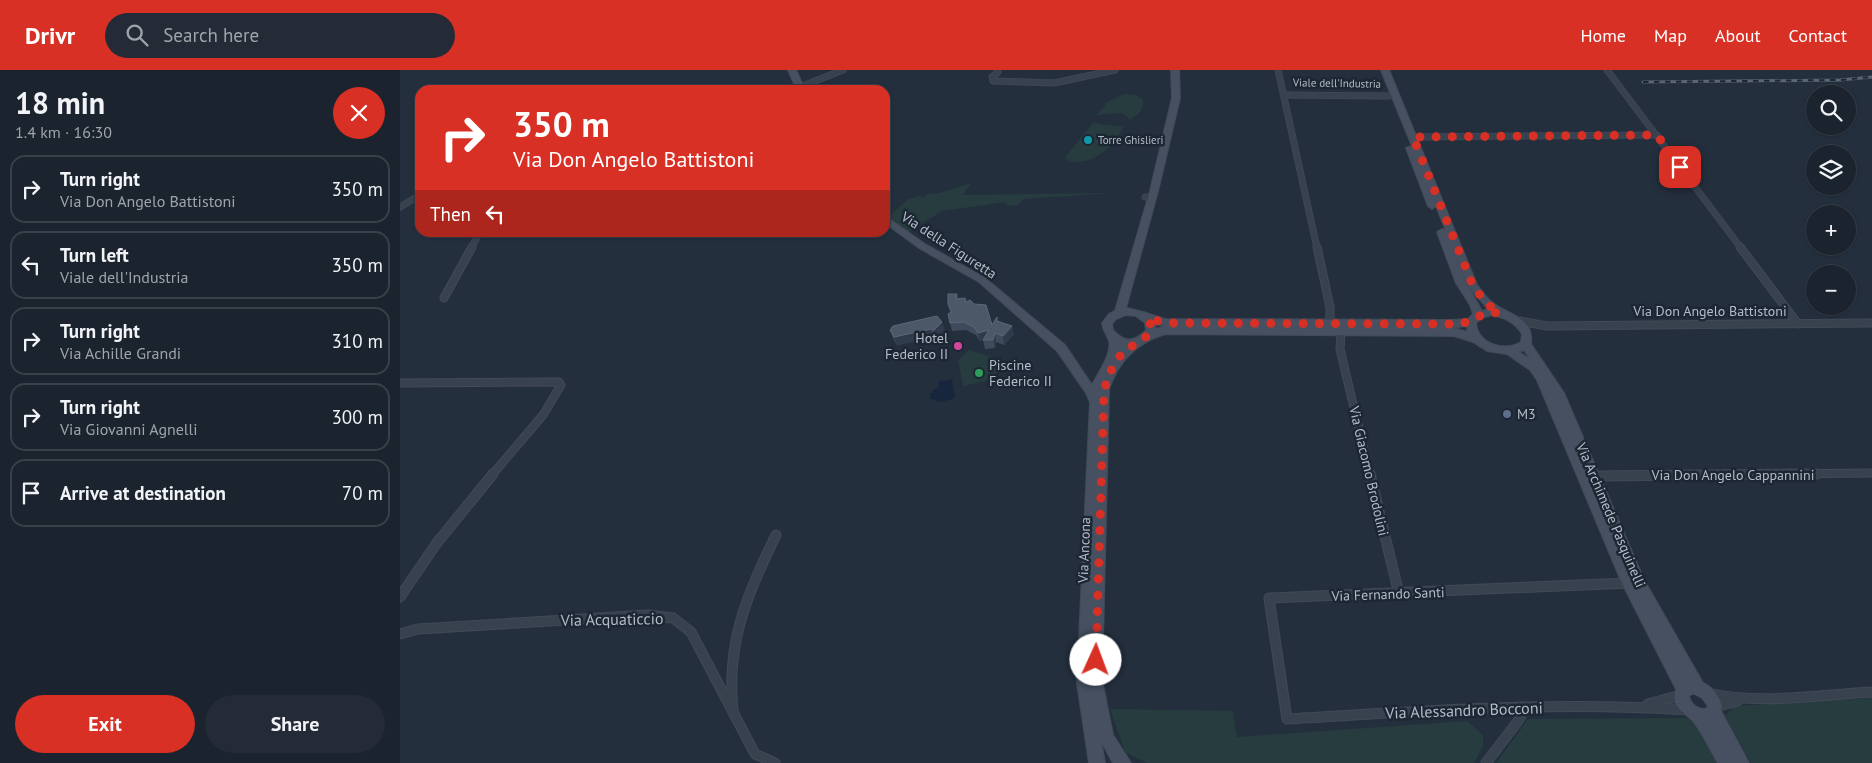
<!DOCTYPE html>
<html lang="en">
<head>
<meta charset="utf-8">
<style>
  :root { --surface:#1b232e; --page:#242b36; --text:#f1f3f6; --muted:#a0a4aa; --line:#39404a; --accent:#d93025 }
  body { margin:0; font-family:"PT Sans",sans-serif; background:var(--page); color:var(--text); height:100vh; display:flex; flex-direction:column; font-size:19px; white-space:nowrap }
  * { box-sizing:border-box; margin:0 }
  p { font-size:16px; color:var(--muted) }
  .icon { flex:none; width:28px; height:28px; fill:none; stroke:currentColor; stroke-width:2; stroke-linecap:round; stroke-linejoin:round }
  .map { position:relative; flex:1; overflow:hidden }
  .panel { display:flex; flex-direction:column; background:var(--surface); width:400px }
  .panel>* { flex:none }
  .hud { position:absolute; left:15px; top:15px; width:475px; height:152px; border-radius:15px; box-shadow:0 1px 4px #0004,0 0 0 1px var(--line); background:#d93025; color:#fff; overflow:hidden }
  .controls { position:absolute; left:1406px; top:15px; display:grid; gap:10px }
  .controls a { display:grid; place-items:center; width:50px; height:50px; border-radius:50%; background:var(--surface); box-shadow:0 1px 4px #0004,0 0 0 1px var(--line); font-size:25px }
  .pin { position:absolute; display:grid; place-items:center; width:42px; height:42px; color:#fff; margin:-21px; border-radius:10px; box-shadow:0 2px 8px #0006 }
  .me { position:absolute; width:55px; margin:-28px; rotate:2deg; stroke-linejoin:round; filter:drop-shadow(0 0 4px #0008) }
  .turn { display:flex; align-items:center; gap:18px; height:105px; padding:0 15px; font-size:22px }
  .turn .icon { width:65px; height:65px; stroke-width:2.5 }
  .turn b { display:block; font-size:35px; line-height:42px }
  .then { display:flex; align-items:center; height:48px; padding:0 15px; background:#0003; gap:10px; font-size:19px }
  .round { display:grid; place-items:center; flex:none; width:52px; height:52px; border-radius:26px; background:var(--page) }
  .headline { display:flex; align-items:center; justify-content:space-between; height:85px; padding:0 15px }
  h1 { font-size:30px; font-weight:600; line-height:38px }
  .action { display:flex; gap:10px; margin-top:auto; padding:10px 15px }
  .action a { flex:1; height:58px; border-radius:30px; background:var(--accent); color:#fff; font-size:20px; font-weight:600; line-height:58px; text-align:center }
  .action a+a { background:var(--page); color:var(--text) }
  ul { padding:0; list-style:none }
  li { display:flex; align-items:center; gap:15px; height:68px; margin:0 10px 8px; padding:0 5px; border:2px solid var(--line); border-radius:15px }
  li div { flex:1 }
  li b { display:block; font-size:19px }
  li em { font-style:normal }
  header { display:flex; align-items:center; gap:30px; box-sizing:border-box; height:70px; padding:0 25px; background:var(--accent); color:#fff }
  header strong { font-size:24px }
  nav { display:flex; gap:28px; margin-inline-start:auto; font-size:18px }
  .search { width:350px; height:45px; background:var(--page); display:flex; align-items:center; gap:12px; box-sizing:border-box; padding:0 18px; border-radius:28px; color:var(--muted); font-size:19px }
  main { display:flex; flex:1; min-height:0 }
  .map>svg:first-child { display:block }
</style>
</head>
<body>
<header>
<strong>Drivr</strong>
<div class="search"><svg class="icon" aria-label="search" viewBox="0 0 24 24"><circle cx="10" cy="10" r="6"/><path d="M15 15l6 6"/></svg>Search here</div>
<nav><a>Home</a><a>Map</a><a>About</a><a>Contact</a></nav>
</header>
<main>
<section class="panel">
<div class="headline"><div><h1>18 min</h1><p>1.4 km · 16:30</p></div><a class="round" style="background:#d93025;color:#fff"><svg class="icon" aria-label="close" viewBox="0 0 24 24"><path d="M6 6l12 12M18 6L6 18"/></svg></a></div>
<ul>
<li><svg class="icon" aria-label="right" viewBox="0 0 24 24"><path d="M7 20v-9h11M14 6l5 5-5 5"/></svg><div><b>Turn right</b><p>Via Don Angelo Battistoni</p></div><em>350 m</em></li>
<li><svg class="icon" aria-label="left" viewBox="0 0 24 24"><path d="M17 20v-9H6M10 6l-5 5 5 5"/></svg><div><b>Turn left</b><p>Viale dell'Industria</p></div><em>350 m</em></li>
<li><svg class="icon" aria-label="right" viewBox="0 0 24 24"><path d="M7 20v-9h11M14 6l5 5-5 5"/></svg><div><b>Turn right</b><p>Via Achille Grandi</p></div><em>310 m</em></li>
<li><svg class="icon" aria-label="right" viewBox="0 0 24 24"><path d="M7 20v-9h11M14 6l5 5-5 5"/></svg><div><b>Turn right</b><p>Via Giovanni Agnelli</p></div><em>300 m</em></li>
<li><svg class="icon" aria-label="arrive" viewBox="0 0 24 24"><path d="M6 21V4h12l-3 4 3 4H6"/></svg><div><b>Arrive at destination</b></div><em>70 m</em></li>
</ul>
<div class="action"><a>Exit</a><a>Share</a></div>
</section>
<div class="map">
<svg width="1472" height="693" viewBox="0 0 1472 693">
  <rect width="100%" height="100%" fill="#242f3e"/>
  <g fill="#263c3f">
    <path d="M724 24 735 25 742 29C746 39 738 45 730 50L722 43 695 45 706 36 705 33Z"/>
    <path d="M693 53 723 57C715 77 690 98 667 90L665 88 667 85Z"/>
    <path d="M571 113 563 125 712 123 624 129 616 136 608 135 605 132 542 141 507 163 487 148 508 129 520 126 524 128 527 124 540 123Z"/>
    <path d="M569 280 599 289 597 292 603 295 590 310 563 316 558 290Z"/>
    <path d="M1472 628V693H1351L1325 646 1335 636Z"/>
    <path d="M710 639 833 641 837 667 1067 651 1083 665V676L1074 693H747L725 682Z"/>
    <path d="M1296 648 1324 693H1096L1128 649Z"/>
  </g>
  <path fill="#17263c" d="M552 309 555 328 541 332 531 329 529 323H532L534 319 539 318 538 312Z"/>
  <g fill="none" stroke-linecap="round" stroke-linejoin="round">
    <defs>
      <g id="street-far2">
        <path d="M878 0 917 178"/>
        <path d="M1207 0 1341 178"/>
        <path d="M598 2 592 7 593 11 654 13 715 0"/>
        <path d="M400 17 443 0"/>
        <path d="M884 25 989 26"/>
        <path d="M1013 67 1257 65"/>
        <path d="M745 127H753"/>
        <path d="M0 137 20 125"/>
        <path d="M71 178 80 162"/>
      </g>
      <g id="street-far1">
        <path d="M917 177 930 237V254"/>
        <path d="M1340 177 1398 254"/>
        <path d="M44 228 72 177"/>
        <path d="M1119 251 1147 256 1472 253"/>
        <path d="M941 263 940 279 970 405"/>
        <path d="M0 313 159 312 161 315 143 345 92 405"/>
        <path d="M1301 405 1472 403"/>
      </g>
      <g id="street">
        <path d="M970 404 999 524"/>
        <path d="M1194 406 1417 404"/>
        <path d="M1229 513 869 528 887 649C1021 641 1155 631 1289 640"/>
        <path d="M0 527 36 474 93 404"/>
        <path d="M0 564 18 559 248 545 273 548 291 562 355 684 375 693"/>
        <path d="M1307 623C1361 635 1417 625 1472 622"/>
        <path d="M1248 634 1281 625"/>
        <path d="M1315 637 1338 631"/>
        <path d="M333 640C326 573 347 524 376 465"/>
        <path d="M1086 693 1118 651 1122 644 1121 637"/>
      </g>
      <g id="secondary">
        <path d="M388 0H396L405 20H397Z"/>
        <path d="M771 0H779L780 28 758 121 726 238C740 240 751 245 765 249L1051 250 1068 249 1073 244 1070 235 1056 213 1037 162 1042 159 1046 161 1036 136 1032 139 1028 136 1006 78 1012 76 981 0H989L1077 215C1082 221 1087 229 1093 233 1110 246 1134 247 1131 274L1164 323 1244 510 1303 613C1314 618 1319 626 1322 637L1321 641 1349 693H1318C1310 680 1303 663 1293 651 1284 642 1270 637 1276 619L1222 513 1137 310 1130 300 1107 284 1087 281 1073 272 1054 266 765 264C737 273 719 290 709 319L702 610 713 665 731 693H713L701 671 705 693H689L677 613 690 332 686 323 657 281 579 212 519 178 485 153V146L525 174 585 208 665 275 692 315C698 303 712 284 709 271 707 264 703 262 702 253L709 244 715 241 750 121 772 28ZM1049 169 1068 216 1088 239 1082 241 1066 213ZM726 245 736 246 745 253 746 260C735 272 724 273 713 260L712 254 716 249ZM1092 245C1105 248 1115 252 1122 264L1121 272C1104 282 1078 274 1076 253L1081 248ZM755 254 765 256 756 259ZM1066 256 1068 262 1054 258 834 257 1051 258ZM1124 280 1131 290 1119 282ZM1293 623 1302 628 1308 636 1306 639C1298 639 1291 635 1289 626Z"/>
      </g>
    </defs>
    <use href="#street-far2" stroke="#414a57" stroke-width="7"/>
    <use href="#street-far1" stroke="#414a57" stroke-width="9"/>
    <use href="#street" stroke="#414a57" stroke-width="11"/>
    <use href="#secondary" stroke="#414a57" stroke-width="2"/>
    <use href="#street-far2" stroke="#38414e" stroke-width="5.5"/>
    <use href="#street-far1" stroke="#38414e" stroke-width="7"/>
    <use href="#street" stroke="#38414e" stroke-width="9"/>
    <use href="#secondary" fill="#465061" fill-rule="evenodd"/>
    <defs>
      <path id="rail" d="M1243 12 1440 10 1472 7"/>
    </defs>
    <use href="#rail" stroke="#5a6575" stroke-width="3"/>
    <use href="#rail" stroke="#1d2633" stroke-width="2" stroke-dasharray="5.5" stroke-linecap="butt"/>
  </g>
  <g fill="#3f4b5c">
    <path d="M557 224 558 229 566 232 592 255 598 251 614 264 604 275 596 272 595 278 585 279 583 270 580 271 576 265 566 260 552 261 548 244 550 243 548 234Z"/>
    <path d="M493 256 545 261 537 269 533 268 497 275 493 268 490 260Z"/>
  </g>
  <g fill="#2f3b4b">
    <path d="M542 252 545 261 537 269 534 260Z"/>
    <path d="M612 256 614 264 604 275 603 266Z"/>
    <path d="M531 259 533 268 497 275 494 267Z"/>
    <path d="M589 260 591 269 580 271 578 263Z"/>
    <path d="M595 263 596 272 595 278 593 270Z"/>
  </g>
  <g fill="#4b5868" stroke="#5c6777">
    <path d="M548 224H557L556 229 565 228 566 232 570 230 574 234 586 235 592 255 597 247V251L612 256 603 266 595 263 593 270H583L589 260 578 263 574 257 564 252 550 253 548 244 552 242 548 234Z"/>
    <path d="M537 246 542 252 534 260 531 259 494 267 490 260 493 256Z"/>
  </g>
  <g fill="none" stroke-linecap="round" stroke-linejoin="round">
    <path stroke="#d93025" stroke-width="9" stroke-dasharray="0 16.2" d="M696 590 704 320 710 302 722 283 750 264 752 258 748 248 765 253 1059 254C1076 251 1080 241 1100 243L1087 234 1073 216 1013 67 1257 65 1280 97"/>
  </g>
  <circle fill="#0f9aa8" stroke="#1d2633" stroke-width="2" cx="688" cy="70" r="5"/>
  <circle fill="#d1479c" stroke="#1d2633" stroke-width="2" cx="558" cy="276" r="5"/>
  <circle fill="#2e9e5b" stroke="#1d2633" stroke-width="2" cx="579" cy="303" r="5"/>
  <circle fill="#5c6f8a" stroke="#1d2633" stroke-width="2" cx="1107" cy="344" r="5"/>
  <g text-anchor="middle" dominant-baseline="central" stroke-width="5" stroke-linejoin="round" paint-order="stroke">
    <g font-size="11" fill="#b4bcc9" stroke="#1d2633">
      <text transform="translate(937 13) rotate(1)">Viale dell'Industria</text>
    </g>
    <g font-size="11" fill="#b4bcc9" stroke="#1d2633" text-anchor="start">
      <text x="698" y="70">Torre Ghislieri</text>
    </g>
    <g font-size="14" fill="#b4bcc9" stroke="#1d2633">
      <text transform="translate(549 175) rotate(33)">Via della Figuretta</text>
      <text x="1310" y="241">Via Don Angelo Battistoni</text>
      <text transform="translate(969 401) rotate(77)">Via Giacomo Brodolini</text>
      <text x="1333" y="405">Via Don Angelo Cappannini</text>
      <text transform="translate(1211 445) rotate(67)">Via Archimede Pasquinelli</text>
      <text transform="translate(684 480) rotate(-88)">Via Ancona</text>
      <text transform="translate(988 524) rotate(-2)">Via Fernando Santi</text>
    </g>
    <g font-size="14" fill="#b4bcc9" stroke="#1d2633" text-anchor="start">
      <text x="548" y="268" text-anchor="end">Hotel<tspan x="548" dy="16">Federico II</tspan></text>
      <text x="589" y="295">Piscine<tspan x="589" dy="16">Federico II</tspan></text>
      <text x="1117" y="344">M3</text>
    </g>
    <g font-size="16" fill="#b4bcc9" stroke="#1d2633">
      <text transform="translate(212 549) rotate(-1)">Via Acquaticcio</text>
      <text transform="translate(1064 640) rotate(-2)">Via Alessandro Bocconi</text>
    </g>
  </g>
</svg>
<div class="controls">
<a><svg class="icon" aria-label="search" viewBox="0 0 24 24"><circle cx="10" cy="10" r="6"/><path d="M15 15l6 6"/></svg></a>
<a><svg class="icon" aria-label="layers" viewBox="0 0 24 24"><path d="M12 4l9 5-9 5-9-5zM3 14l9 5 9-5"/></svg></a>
<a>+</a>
<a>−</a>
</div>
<div class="pin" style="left:1280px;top:97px;background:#d93025"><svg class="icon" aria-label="arrive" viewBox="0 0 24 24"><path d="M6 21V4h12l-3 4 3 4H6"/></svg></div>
<svg class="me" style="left:696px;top:590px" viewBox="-20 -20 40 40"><circle r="19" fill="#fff"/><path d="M0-13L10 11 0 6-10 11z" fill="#d93025"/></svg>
<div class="hud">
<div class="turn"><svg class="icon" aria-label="right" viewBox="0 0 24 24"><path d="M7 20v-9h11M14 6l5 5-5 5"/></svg><div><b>350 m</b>Via Don Angelo Battistoni</div></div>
<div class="then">Then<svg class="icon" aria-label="left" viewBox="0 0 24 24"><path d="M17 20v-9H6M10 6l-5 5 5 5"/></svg></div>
</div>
</div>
</main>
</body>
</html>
